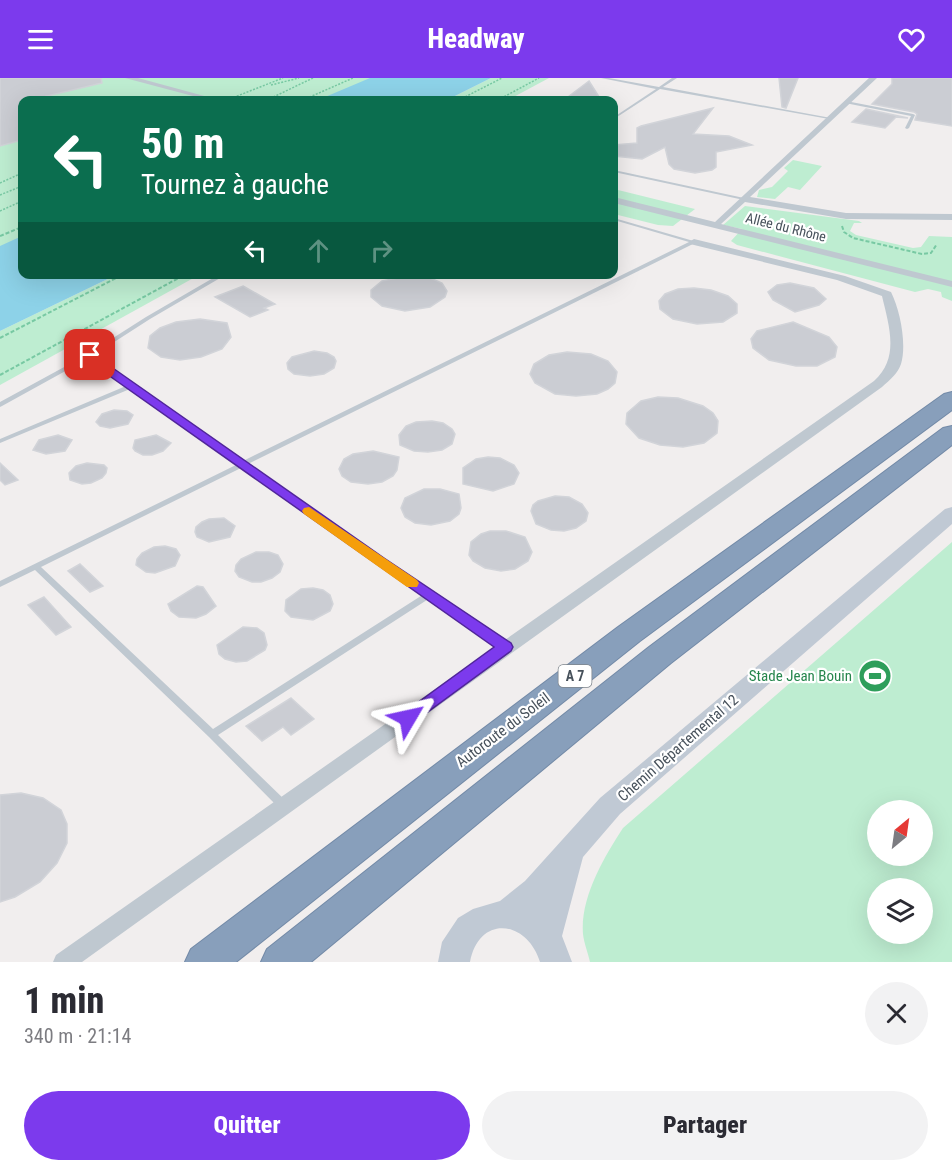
<!DOCTYPE html>
<html lang="fr">
<head>
<meta charset="utf-8">
<style>
  :root { --surface:#fff; --page:#f2f2f3; --text:#2b2b33; --muted:#7c7c81; --accent:#7c3aed }
  body { margin:0; font-family:"Roboto Condensed",sans-serif; background:var(--page); color:var(--text); height:100vh; display:flex; flex-direction:column; font-size:22px; white-space:nowrap }
  * { box-sizing:border-box; margin:0 }
  p { font-size:20px; color:var(--muted) }
  .icon { flex:none; width:33px; height:33px; fill:none; stroke:currentColor; stroke-width:2; stroke-linecap:round; stroke-linejoin:round }
  .map { position:relative; height:884px; overflow:hidden }
  .side { display:flex; flex-direction:column; background:var(--surface); flex:1 }
  .side>* { flex:none }
  .hud { position:absolute; left:18px; top:18px; width:600px; height:183px; border-radius:12px; box-shadow:0 6px 24px #0002; background:#0b6e4f; color:#fff; overflow:hidden }
  .needle { width:39px; rotate:29deg }
  .fabs { position:absolute; left:867px; top:722px; display:grid; gap:12px }
  .fabs a { display:grid; place-items:center; width:66px; height:66px; border-radius:50%; background:var(--surface); box-shadow:0 6px 24px #0002; font-size:30px }
  .pin { position:absolute; display:grid; place-items:center; width:51px; height:51px; color:#fff; margin:-26px; border-radius:12px; box-shadow:0 3px 9px #0006 }
  .me { position:absolute; width:66px; margin:-33px; rotate:54deg; stroke-linejoin:round; filter:drop-shadow(0 0 4px #0008) }
  .turn { display:flex; align-items:center; gap:21px; height:126px; padding:0 24px; font-size:27px }
  .turn .icon { width:78px; height:78px; stroke-width:2.5 }
  .turn b { display:block; font-size:42px; line-height:51px }
  .lanes { display:flex; align-items:center; height:57px; padding:0 24px; background:#0003; justify-content:center; gap:30px; direction:ltr }
  .lanes .off { opacity:.35 }
  .round { display:grid; place-items:center; flex:none; width:63px; height:63px; border-radius:32px; background:var(--page) }
  .overview { display:flex; align-items:center; justify-content:space-between; height:102px; padding:0 24px }
  h1 { font-size:36px; font-weight:800; line-height:45px }
  .cta { display:flex; gap:12px; margin-top:auto; padding:12px 24px }
  .cta a { flex:1; height:69px; border-radius:36px; background:var(--accent); color:#fff; font-size:24px; font-weight:800; line-height:69px; text-align:center }
  .cta a+a { background:var(--page); color:var(--text) }
  header { display:flex; justify-content:space-between; align-items:center; height:78px; padding:0 24px; background:var(--accent); color:#fff; font-size:27px; font-weight:800 }
  .map>svg:first-child { display:block }
</style>
</head>
<body>
<header><svg class="icon" aria-label="menu" viewBox="0 0 24 24"><path d="M4 6h16M4 12h16M4 18h16"/></svg>Headway<svg class="icon" aria-label="heart" viewBox="0 0 24 24"><path d="M12 20l-8-8c-3-5 5-10 8-4 3-6 11-1 8 4z"/></svg></header>
<div class="map">
<svg width="952" height="884" viewBox="0 0 952 884">
  <rect width="100%" height="100%" fill="#f1eeee"/>
  <g fill="#beedd1" fill-rule="evenodd">
    <path d="M0 0H429L381 22H22V194L0 205Z"/>
    <path d="M491 0H549L508 22H447Z"/>
    <path d="M793 82 822 88 800 112 788 109 775 121 757 119 759 112 772 109 788 93 784 90Z"/>
    <path d="M614 111 695 131 673 148 658 147 614 136Z"/>
    <path d="M745 128 859 143 862 145H854L850 153 856 157 913 170 921 169 929 158 952 159V223L942 219 941 214 928 211 915 214 737 167 731 163 742 151 723 147Z"/>
    <path d="M116 197H199L0 307V253Z"/>
    <path d="M952 464V884H590C588 875 584 865 583 856 580 820 604 779 623 750ZM878 732H922V777H878ZM878 810H922V855H878Z"/>
  </g>
  <g fill="#8dd2e8">
    <path d="M370 0H491L447 22H318Z"/>
    <path d="M22 158V196L116 197 0 253V168Z"/>
  </g>
  <g fill="#cbcdd3" stroke="#d2d4d9" stroke-width="1.5">
    <path d="M0 0H101L102 5 47 18 56 22H22V62L0 68Z"/>
    <path d="M779 0H798L786 30 782 29Z"/>
    <path d="M892 0H952V48L915 42 917 36 914 34 872 26 892 6Z"/>
    <path d="M589 3 601 22H564Z"/>
    <path d="M713 30 693 56 729 58 752 67 716 74V89L712 92 695 95 674 91 669 86 665 69 642 81 614 78V67L637 65V50L641 48Z"/>
    <path d="M866 31 908 40 896 39 885 50 852 44Z"/>
    <path d="M413 197 428 199 442 205 447 213 445 219 430 229 405 233 382 228 371 219V212L382 203Z"/>
    <path d="M790 205 814 210 826 221 819 227 795 234 773 222 768 214 777 207Z"/>
    <path d="M243 208 275 226 264 230 268 232 250 239 215 219Z"/>
    <path d="M694 210 711 212 728 218 737 226V235L723 244 697 246 673 241 660 231 659 223 665 216 678 211Z"/>
    <path d="M200 241 227 245 231 259 222 271 201 279 180 282 161 279 148 270 150 258 160 250 176 244Z"/>
    <path d="M793 244 829 259 837 269 835 279 817 288H796L769 282 753 270 751 261 757 253Z"/>
    <path d="M314 273 327 275 334 279 336 283 334 290 324 296 310 298 294 296 288 291 287 285 292 279Z"/>
    <path d="M567 274 591 276 608 283 617 294 615 305 608 311 597 316 576 318 555 316 535 305 530 296 534 286 549 277Z"/>
    <path d="M658 319 678 320 703 328 713 335 718 343 717 355 704 365 683 369 660 367 639 360 626 346 627 335 641 323Z"/>
    <path d="M114 332 127 333 133 337 128 346 110 350 100 348 96 344 102 336Z"/>
    <path d="M432 343 443 345 452 351 455 356 452 366 442 372 428 374 414 373 400 367 399 357 406 348 416 344Z"/>
    <path d="M58 357 72 362 65 373 46 376 33 372 39 362Z"/>
    <path d="M156 357 171 365 163 373 152 377H143L135 373 133 370 135 362Z"/>
    <path d="M373 373 399 379 397 392 393 398 382 404 368 406 351 404 342 398 339 391 344 381 353 376Z"/>
    <path d="M488 379 500 380 514 387 519 395 514 406 493 413 463 406V390L476 381Z"/>
    <path d="M0 385 18 402 5 407 0 402Z"/>
    <path d="M87 385 104 387 107 390 106 395 102 400 91 405 82 406 70 402 69 395 76 388Z"/>
    <path d="M424 411H440L459 416 461 430 459 436 450 443 431 447 415 445 405 439 401 430 405 420Z"/>
    <path d="M555 418 569 419 582 426 588 435 586 443 576 450 564 453 551 452 536 446 531 433 533 427 538 423Z"/>
    <path d="M224 440 235 448 230 459 209 464 197 459 195 454 196 449 202 444 209 441Z"/>
    <path d="M490 453H506L525 459 532 474 528 483 515 491 501 493 485 490 473 483 469 477 471 464 481 456Z"/>
    <path d="M165 468 176 471 180 477 175 488 155 495 146 494 136 487 137 481 142 475 154 469Z"/>
    <path d="M256 474H269L278 477 283 486 280 494 272 500 261 504H252L239 499 235 493 236 487 241 481Z"/>
    <path d="M80 486 103 508 90 514 68 493Z"/>
    <path d="M197 508 203 509 216 528 206 536 196 540 179 539 171 533 168 526Z"/>
    <path d="M313 510 323 512 330 517 333 526 330 533 313 542 291 539 285 533 286 522 301 511Z"/>
    <path d="M44 519 71 549 56 557 28 527Z"/>
    <path d="M243 549 257 550 264 555 267 567 265 572 247 583 236 584 225 581 219 576 217 567Z"/>
    <path d="M291 620 314 641 291 657 283 649 262 663 246 648Z"/>
    <path d="M21 715 43 720 61 732 67 746V765L57 785 40 804 15 819 0 824V717Z"/>
  </g>
  <g fill="none" stroke-linecap="round" stroke-linejoin="round">
    <defs>
      <g id="highway">
        <path d="M952 314V332L640 563 236 884H185L191 871 618 549 944 316Z"/>
        <path d="M952 348V367L671 585 311 884H261L267 871 649 569 943 350Z"/>
      </g>
    </defs>
    <use href="#highway" stroke="#738aa7" stroke-width="2"/>
    <g stroke="#78c9a3" stroke-width="1.5" stroke-dasharray="2 1.5" stroke-linecap="butt">
      <path d="M271 7 299 0"/>
      <path d="M227 22 283 0"/>
      <path d="M267 22 313 0"/>
      <path d="M303 22 353 0"/>
      <path d="M459 22 502 0"/>
      <path d="M498 22 539 0"/>
      <path d="M0 105 22 95"/>
      <path d="M0 117 22 108"/>
      <path d="M0 133 22 123"/>
    </g>
    <g stroke="#78c9a3" stroke-width="2" stroke-dasharray="4 2" stroke-linecap="butt">
      <path d="M842 148 844 154 853 160 922 176 931 175 937 166"/>
      <path d="M0 158 22 149"/>
      <path d="M0 260 124 196"/>
      <path d="M0 297 186 196"/>
    </g>
    <g fill="#bfc8d0" fill-rule="evenodd">
      <path d="M601 0H609L659 9 672 0H677L663 9 831 40 829 41 660 11 614 41V39L656 11Z"/>
      <path d="M846 23 913 36 915 37 909 50 907 51 905 50 911 38 845 25 844 24Z"/>
      <path d="M614 92 744 120 746 121 744 122 614 94Z"/>
      <path d="M614 140 697 164 248 386 508 567 509 569 508 571H502L430 520 218 657 287 724 288 727 287 730 283 731 279 730 209 659 35 492 0 509V503L238 386 130 311 0 365V361L126 308 96 286 89 280 2 328 0 329V324L88 276 146 239 220 196H227L150 241 94 277 100 284 243 383 689 164 614 142ZM243 389 424 516 213 651 41 489Z"/>
    </g>
    <g fill="#bfc8d0" fill-rule="evenodd">
      <path d="M125 0H138L219 22H208Z"/>
      <path d="M869 0H877L750 119 846 135 952 136V142L846 141 745 124 721 146 952 203V209L614 125V119L715 144Z"/>
      <path d="M694 161 845 198 891 214C900 232 907 266 901 286 898 295 890 302 882 309L82 884H53L56 877 874 303C900 280 889 248 882 218L837 202 690 166 689 164Z"/>
    </g>
    <path fill="#c0c9d4" fill-rule="evenodd" d="M952 429V446L620 736 583 779 562 858 572 884H540C527 842 479 836 470 884H438L442 864 458 840 473 831 500 823 525 803 600 720 945 431Z"/>
    <use href="#highway" fill="#889fbb" fill-rule="evenodd"/>
  </g>
  <path fill="#7c3aed" stroke="#51269a" stroke-width="1.5" d="M90 274 384 480 511 565 513 569 511 573 414 644 408 646 402 644 400 640 402 636 494 569 94 287 85 277Z"/>
  <path fill="#f59e0b" d="M309 429 417 502 419 505 417 509H407L304 436 302 433 304 430Z"/>
  <defs>
    <symbol id="stadium-disc" viewBox="-11 -11 22 22"><circle r="9.5" fill="#2e9e5b" stroke="#fff"/><path d="M0-5a6.5 5 0 1 0 0 10a6.5 5 0 1 0 0-10ZM-3.5-1.8h7v3.6h-7Z" fill="#fff"/></symbol>
  </defs>
  <g fill-rule="evenodd">
    <use href="#stadium-disc" x="856" y="579" width="38" height="38"/>
  </g>
  <g text-anchor="middle" dominant-baseline="central" stroke-width="4.5" stroke-linejoin="round" paint-order="stroke">
    <g font-size="14" fill="#47515b" stroke="#fff">
      <text transform="translate(786 149) rotate(14)">Allée du Rhône</text>
    </g>
    <rect fill="#fff" stroke="#7e858c" stroke-width="1.5" x="558.5" y="587" width="33" height="22" rx="4.5"/>
    <g font-size="14" font-weight="bold" fill="#47515b">
      <text x="575" y="598">A 7</text>
    </g>
    <g font-size="15" fill="#27864d" stroke="#fff" text-anchor="end">
      <text x="852" y="598">Stade Jean Bouin</text>
    </g>
    <g font-size="15" fill="#47515b" stroke="#fff">
      <text transform="translate(503 652) rotate(-37)">Autoroute du Soleil</text>
      <text transform="translate(678 670) rotate(-41)">Chemin Départemental 12</text>
    </g>
  </g>
</svg>
<div class="fabs">
<a><svg class="needle" viewBox="-14 -14 28 28"><path d="M0-13l5 13h-10z" fill="#e53935"/><path d="M0 13l5-13h-10z" fill="#7c7c81"/></svg></a>
<a><svg class="icon" aria-label="layers" viewBox="0 0 24 24"><path d="M12 4l9 5-9 5-9-5zM3 14l9 5 9-5"/></svg></a>
</div>
<div class="pin" style="left:90px;top:277px;background:#d93025"><svg class="icon" aria-label="arrive" viewBox="0 0 24 24"><path d="M6 21V4h12l-3 4 3 4H6"/></svg></div>
<svg class="me" style="left:408px;top:640px" viewBox="-20 -20 40 40"><path d="M0-17L14 15 0 8-14 15z" fill="#7c3aed" stroke="#fff" stroke-width="4"/></svg>
<div class="hud">
<div class="turn"><svg class="icon" aria-label="left" viewBox="0 0 24 24"><path d="M17 20v-9H6M10 6l-5 5 5 5"/></svg><div><b>50 m</b>Tournez à gauche</div></div>
<div class="lanes"><svg class="icon" aria-label="left" viewBox="0 0 24 24"><path d="M17 20v-9H6M10 6l-5 5 5 5"/></svg><svg class="icon off" aria-label="ahead" viewBox="0 0 24 24"><path d="M12 20V5M6 11l6-6 6 6"/></svg><svg class="icon off" aria-label="right" viewBox="0 0 24 24"><path d="M7 20v-9h11M14 6l5 5-5 5"/></svg></div>
</div>
</div>
<section class="side">
<div class="overview"><div><h1>1 min</h1><p>340 m · 21:14</p></div><a class="round"><svg class="icon" aria-label="close" viewBox="0 0 24 24"><path d="M6 6l12 12M18 6L6 18"/></svg></a></div>
<div class="cta"><a>Quitter</a><a>Partager</a></div>
</section>
</body>
</html>
